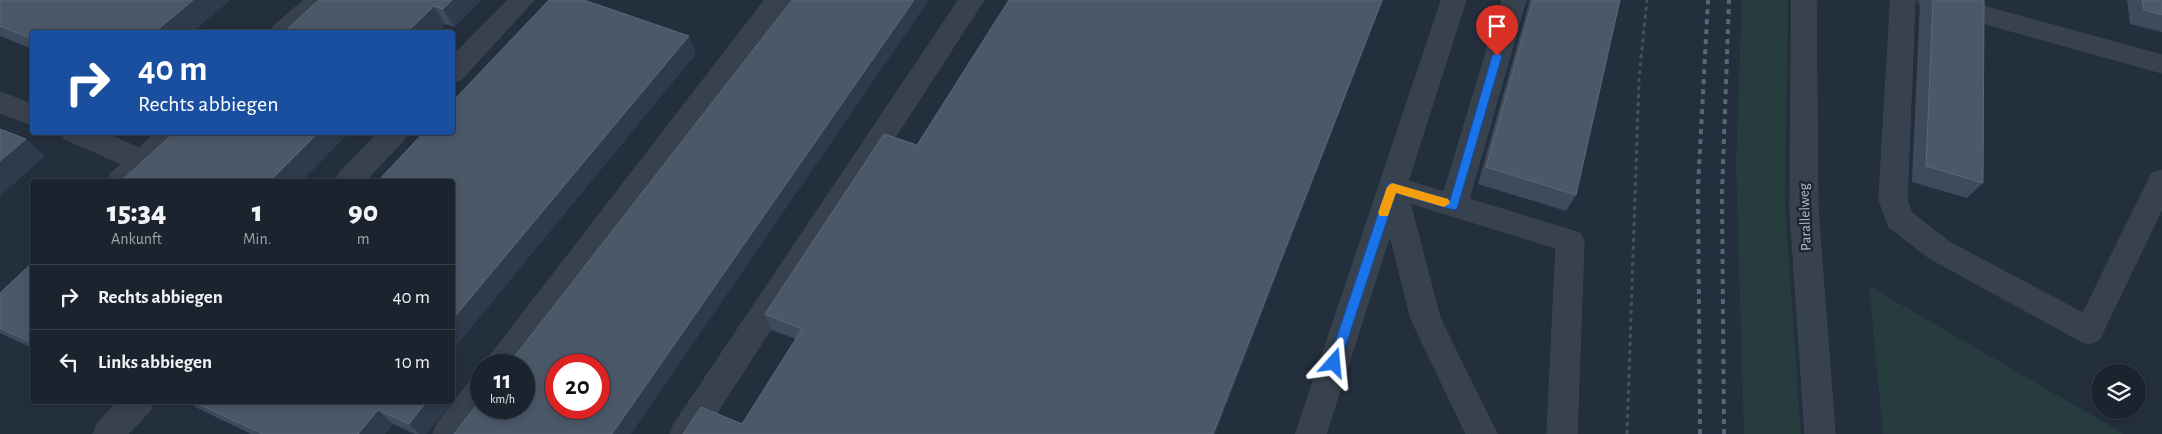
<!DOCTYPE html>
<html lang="de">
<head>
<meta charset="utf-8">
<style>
  :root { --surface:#1b232e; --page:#242b36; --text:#f1f3f6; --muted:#a0a4aa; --line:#39404a }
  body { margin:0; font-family:"Alegreya Sans",sans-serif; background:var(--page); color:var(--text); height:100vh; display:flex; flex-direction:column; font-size:19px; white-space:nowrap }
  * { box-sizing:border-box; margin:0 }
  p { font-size:16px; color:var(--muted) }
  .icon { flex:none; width:28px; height:28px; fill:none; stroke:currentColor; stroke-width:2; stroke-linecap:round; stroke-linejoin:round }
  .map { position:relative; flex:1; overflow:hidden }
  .side { position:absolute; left:30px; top:179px; width:425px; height:225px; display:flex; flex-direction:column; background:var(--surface); border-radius:5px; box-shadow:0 2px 8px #0003,0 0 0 1px var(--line) }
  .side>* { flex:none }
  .banner { position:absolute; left:30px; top:30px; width:425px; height:105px; border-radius:5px; box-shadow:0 2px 8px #0003,0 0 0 1px var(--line); background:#1a4fa0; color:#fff; overflow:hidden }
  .tools { position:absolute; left:2091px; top:364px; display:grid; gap:10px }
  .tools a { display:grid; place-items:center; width:55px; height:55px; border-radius:50%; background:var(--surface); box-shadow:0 2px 8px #0003,0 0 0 1px var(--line); font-size:25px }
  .speed { position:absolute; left:470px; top:354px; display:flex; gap:10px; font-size:25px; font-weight:700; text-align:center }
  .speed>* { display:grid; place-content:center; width:65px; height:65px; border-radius:50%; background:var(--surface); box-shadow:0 2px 8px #0003,0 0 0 1px var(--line); line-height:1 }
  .speed small { font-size:12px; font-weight:400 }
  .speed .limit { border:8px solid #d22; background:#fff; color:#111 }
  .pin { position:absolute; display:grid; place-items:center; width:42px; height:42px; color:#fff; margin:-51px -21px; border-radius:50% 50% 50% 0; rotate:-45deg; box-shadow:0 0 5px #0007 }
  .pin .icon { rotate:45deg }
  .me { position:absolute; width:55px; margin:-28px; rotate:18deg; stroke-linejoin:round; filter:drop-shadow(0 0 4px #0008) }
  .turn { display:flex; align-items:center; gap:18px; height:105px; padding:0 25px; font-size:22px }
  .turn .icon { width:65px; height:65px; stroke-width:2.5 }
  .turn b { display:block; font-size:35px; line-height:42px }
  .eta { display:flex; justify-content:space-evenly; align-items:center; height:85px; text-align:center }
  .eta b { font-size:30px; font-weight:800; line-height:35px }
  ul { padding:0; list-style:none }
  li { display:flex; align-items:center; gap:15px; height:65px; padding:0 25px; border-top:1px solid var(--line) }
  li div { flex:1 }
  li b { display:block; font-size:19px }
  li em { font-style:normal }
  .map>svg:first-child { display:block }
</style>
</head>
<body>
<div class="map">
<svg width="2162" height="434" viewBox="0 0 2162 434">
  <rect width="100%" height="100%" fill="#242f3e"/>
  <g fill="#263c3f">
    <path d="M1742 0H1788L1785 205 1801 434H1744L1736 164Z"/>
    <path d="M1869 286 2124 434H1883Z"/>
  </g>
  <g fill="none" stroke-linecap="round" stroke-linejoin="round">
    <defs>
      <g id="minor">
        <path d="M304 0H331L327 6 298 32H271L274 26Z"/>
        <path d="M508 0H534L461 80 452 82V57Z"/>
        <path d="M765 0H790L519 365H486L490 356Z"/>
        <path d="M959 0H984L703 434H670L674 424Z"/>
        <path d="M1442 0H1466L1408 181 1444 192 1502 0H1526L1469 199 1580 233 1584 241 1577 434H1547L1556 248 1410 203 1440 318 1497 434H1466L1411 319 1390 235 1326 434H1296Z"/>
        <path d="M1792 0H1816L1818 209 1835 434H1805L1790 209Z"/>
        <path d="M1891 0H1915L1907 200 1911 212 1949 242 2083 313 2152 173 2162 170V209L2099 340 2089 344 2079 340 1929 258 1889 227 1879 200Z"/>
        <path d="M1917 0H1961L2162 55V73L1921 6Z"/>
        <path d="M0 92 32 104V125L0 113Z"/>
        <path d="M61 132H102L139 148 156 132H187L183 139 138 181H108L111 173 122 164 65 139Z"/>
        <path d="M379 132H409L405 139 365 181H336L339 173Z"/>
        <path d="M481 377V408H487L467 434H433L437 424 470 381Z"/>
        <path d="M119 401H154L150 411 128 434H93L97 424Z"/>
      </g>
    </defs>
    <use href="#minor" stroke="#414a57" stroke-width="1"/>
    <path stroke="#3f5557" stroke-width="3" stroke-dasharray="4 4" stroke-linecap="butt" d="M1627 434 1639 78 1647 0"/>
    <use href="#minor" fill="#38414e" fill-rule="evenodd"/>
    <g stroke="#5a6575" stroke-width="4" stroke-dasharray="5 5" stroke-linecap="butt">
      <path d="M1700 434 1698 187 1708 0"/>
      <path d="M1724 434 1722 193 1729 0"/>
    </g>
  </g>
  <g fill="#3f4b5c">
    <path d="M0 0H230L192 32H32V49L0 36Z"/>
    <path d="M319 0H481L454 27 445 24 437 32H284Z"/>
    <path d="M1383 0 1215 434H683L742 424 796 339 771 330 765 314 917 145Z"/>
    <path d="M1530 0H1620L1576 195 1566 211 1478 184Z"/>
    <path d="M1922 0H1984L1983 183 1967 198 1912 182 1920 2Z"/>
    <path d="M2127 0H2162V32L2130 24Z"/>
    <path d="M32 263V348L0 333V293Z"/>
    <path d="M187 401H444L449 406 426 434H415L393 424 385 434H251L197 408Z"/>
  </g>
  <g fill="#2f3b4b">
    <path d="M193 0H230L192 32H155Z"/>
    <path d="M452 0H481L454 27 443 9Z"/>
    <path d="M914 0H929L631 434H612Z"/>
    <path d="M1382 0H1383L1215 434H1213Z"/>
    <path d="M434 6 445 24 437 32H407Z"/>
    <path d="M689 36 696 54 452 351V320Z"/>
    <path d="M319 132H350L302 181H270Z"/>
    <path d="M26 139 45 156 0 196V161Z"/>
    <path d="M427 401H444L449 406 426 434H419L409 424Z"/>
    <path d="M378 410 393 424 385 434H358Z"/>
  </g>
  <g fill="#4b5868" stroke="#5c6777" fill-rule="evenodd">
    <path d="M0 0H193L155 32H32V39L0 26Z"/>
    <path d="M319 0H452L443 9 434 6 407 32H284Z"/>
    <path d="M549 0H584L689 36 452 320V181H378L424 132H452V102Z"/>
    <path d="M792 0H914L612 434H454L481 399V408H524V365H508ZM556 365H599V408H556Z"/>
    <path d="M1009 0H1382L1213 434H683L701 407 742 424 802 329 765 314 884 134 917 145Z"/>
    <path d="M1533 0H1620L1576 195 1486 167Z"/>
    <path d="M1933 0H1984L1983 183 1926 166Z"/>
    <path d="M2142 0H2162V15L2144 10Z"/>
    <path d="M0 129 26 139 0 161Z"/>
    <path d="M175 132H319L270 181H121Z"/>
    <path d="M32 263V343L0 328V293Z"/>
    <path d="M192 401H427L409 424 378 410 358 434H263Z"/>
  </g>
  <path fill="#1a73e8" stroke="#114b97" d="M1497 52 1502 56 1457 209 1454 210 1396 193 1340 363 1338 367H1330L1328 363 1388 184 1392 183 1450 200 1492 56Z"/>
  <path fill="#f59e0b" d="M1392 183 1448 199 1450 203 1444 207 1396 193 1388 216H1380L1378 213 1387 187Z"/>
  <g text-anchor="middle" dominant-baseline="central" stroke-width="5" stroke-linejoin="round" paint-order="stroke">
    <g font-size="15" fill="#b4bcc9" stroke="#1d2633">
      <text transform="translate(1805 217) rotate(-92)">Parallelweg</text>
    </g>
  </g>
</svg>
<div class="tools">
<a><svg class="icon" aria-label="layers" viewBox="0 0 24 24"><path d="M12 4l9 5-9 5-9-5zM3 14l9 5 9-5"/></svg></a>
</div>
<div class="speed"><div>11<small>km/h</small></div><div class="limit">20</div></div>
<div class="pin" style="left:1497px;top:56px;background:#d93025"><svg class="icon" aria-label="arrive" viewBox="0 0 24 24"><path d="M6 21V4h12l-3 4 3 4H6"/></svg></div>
<svg class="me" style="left:1334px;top:363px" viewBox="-20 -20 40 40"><path d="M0-17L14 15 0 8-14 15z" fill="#1a73e8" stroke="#fff" stroke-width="4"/></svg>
<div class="banner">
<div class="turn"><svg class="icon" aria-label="right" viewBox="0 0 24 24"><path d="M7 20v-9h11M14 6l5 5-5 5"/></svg><div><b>40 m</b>Rechts abbiegen</div></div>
</div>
<section class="side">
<div class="eta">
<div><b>15:34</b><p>Ankunft</p></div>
<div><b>1</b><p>Min.</p></div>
<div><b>90</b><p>m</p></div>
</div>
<ul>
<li><svg class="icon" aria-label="right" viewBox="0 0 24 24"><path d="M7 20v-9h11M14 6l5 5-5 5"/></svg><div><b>Rechts abbiegen</b></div><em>40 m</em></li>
<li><svg class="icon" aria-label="left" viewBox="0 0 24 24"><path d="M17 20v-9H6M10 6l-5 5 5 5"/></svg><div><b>Links abbiegen</b></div><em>10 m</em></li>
</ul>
</section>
</div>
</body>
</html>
